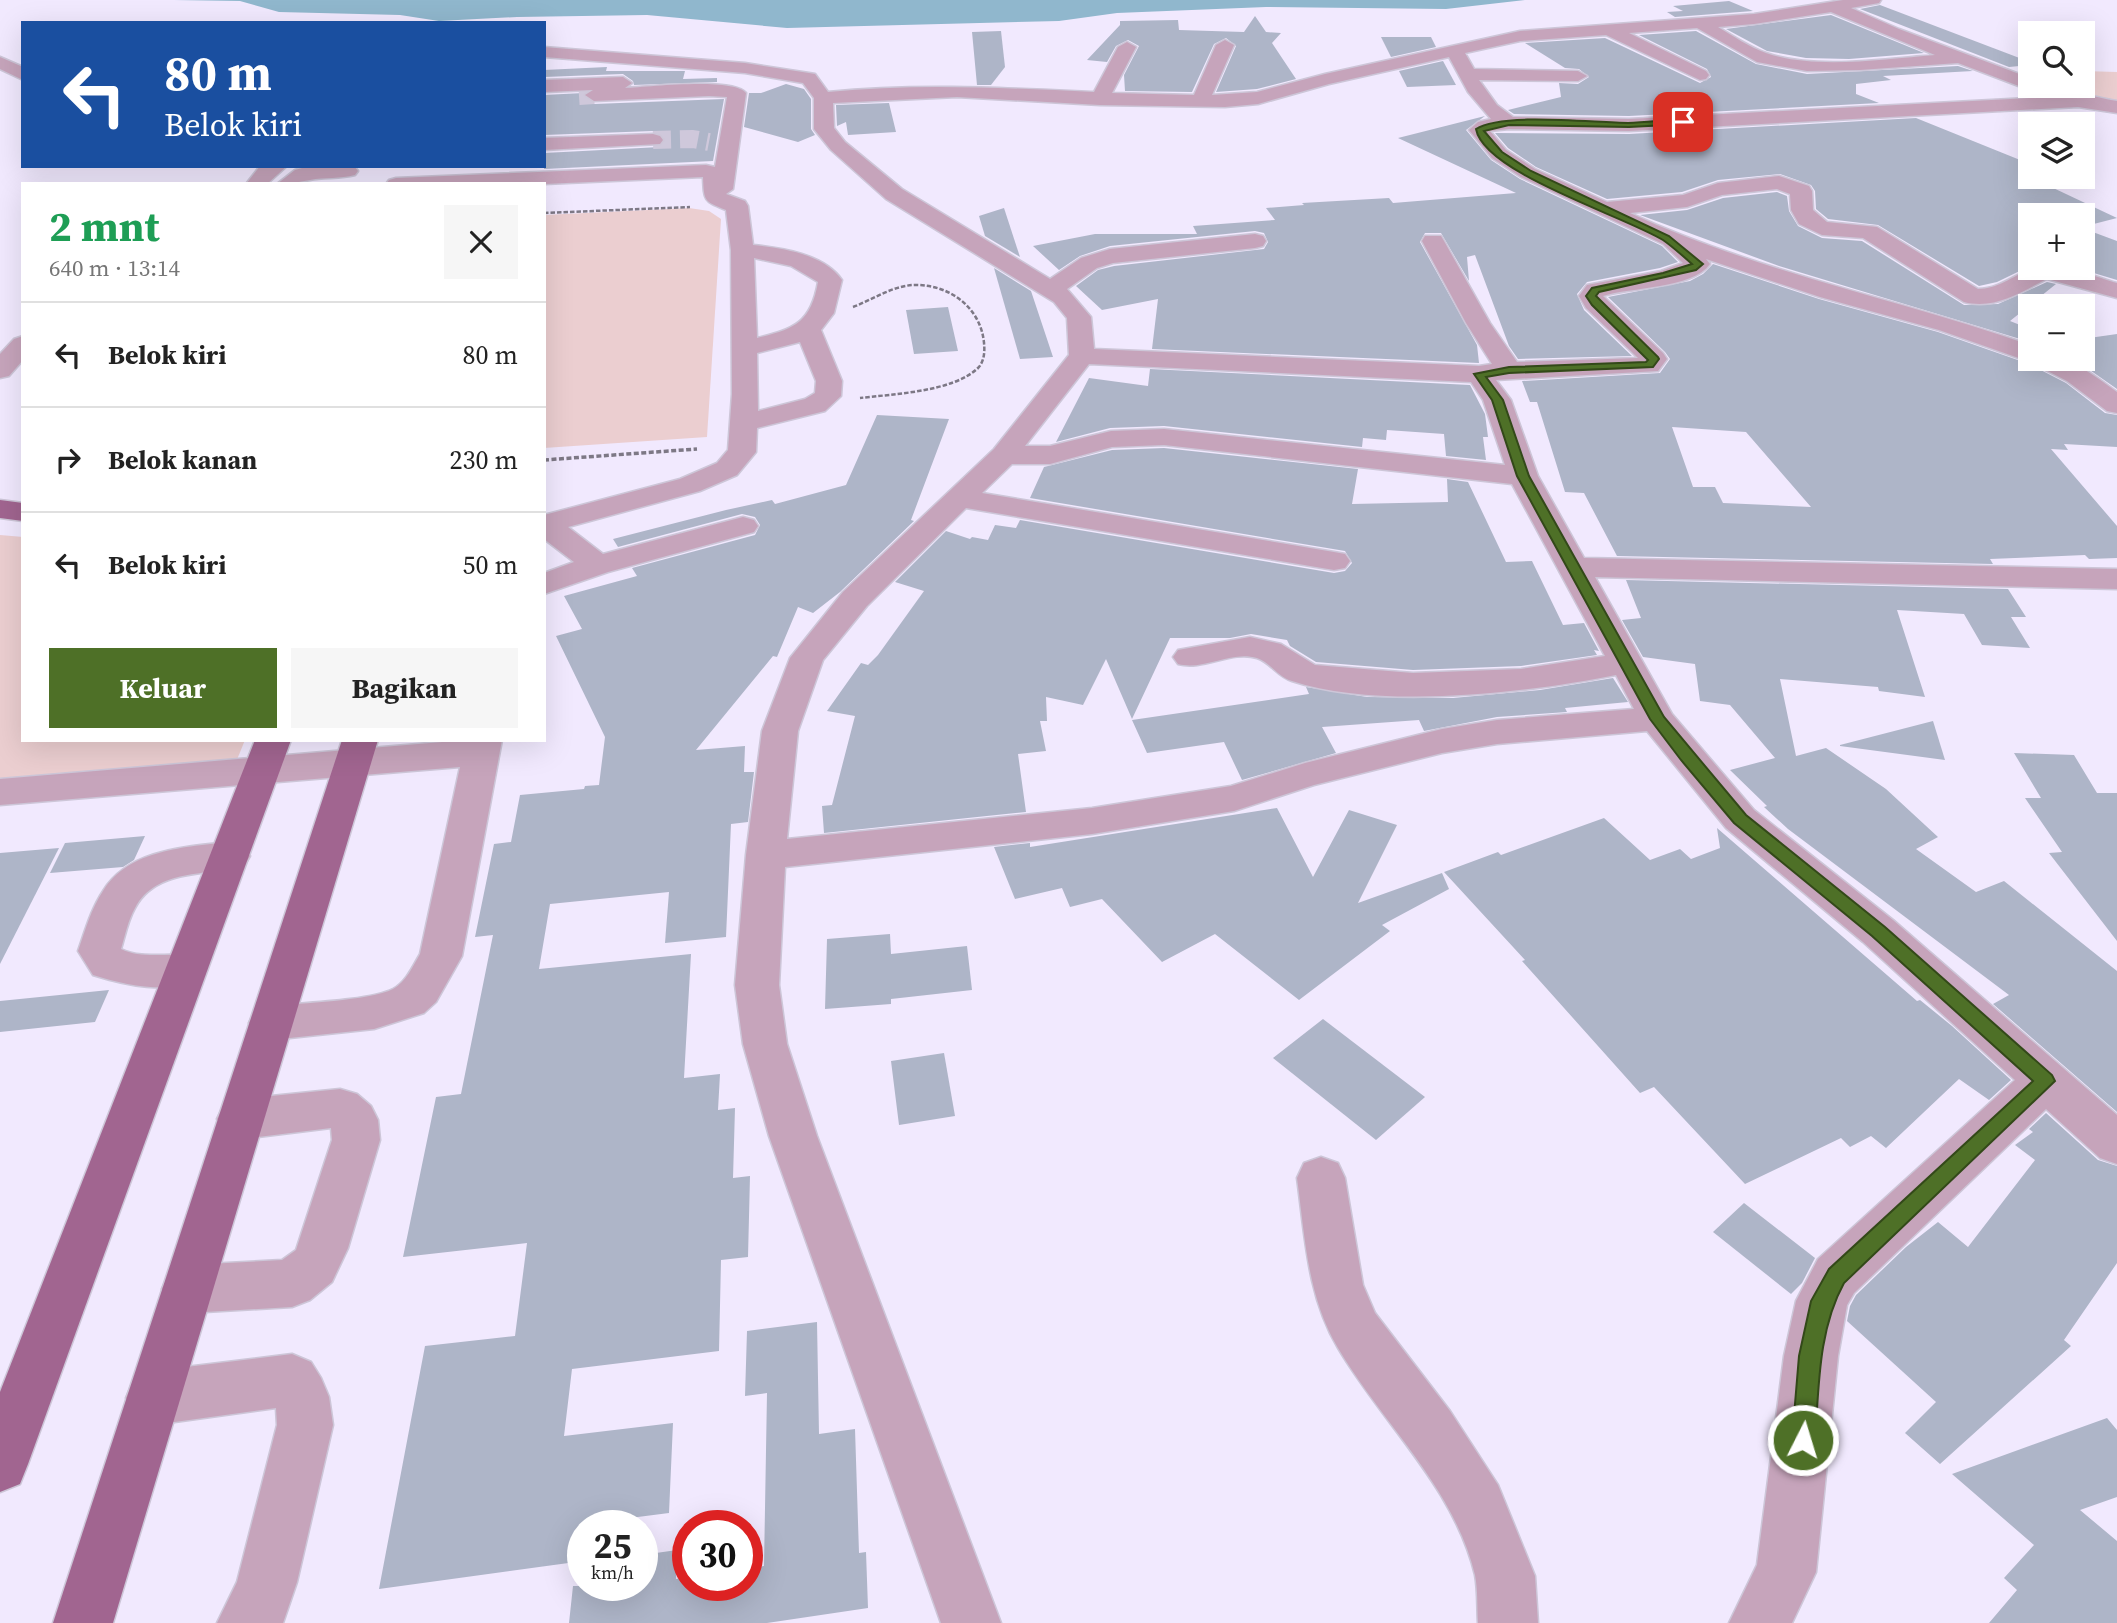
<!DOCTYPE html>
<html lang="id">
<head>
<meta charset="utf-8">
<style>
  :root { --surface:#fff; --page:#f6f6f6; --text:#222; --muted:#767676; --line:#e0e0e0; --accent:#4e7027 }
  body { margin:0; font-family:"Source Serif 4",serif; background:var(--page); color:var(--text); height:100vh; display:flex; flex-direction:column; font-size:26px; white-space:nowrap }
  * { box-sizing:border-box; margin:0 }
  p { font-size:23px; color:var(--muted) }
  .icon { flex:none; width:38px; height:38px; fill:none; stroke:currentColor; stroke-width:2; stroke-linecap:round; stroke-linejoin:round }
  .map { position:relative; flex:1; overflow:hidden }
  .details { position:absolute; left:21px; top:182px; width:525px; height:560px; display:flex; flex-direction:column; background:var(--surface); border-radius:0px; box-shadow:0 7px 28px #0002 }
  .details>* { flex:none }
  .guide { position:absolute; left:21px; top:21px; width:525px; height:147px; border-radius:0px; box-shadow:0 7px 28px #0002; background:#1a4fa0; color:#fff; overflow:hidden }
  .controls { position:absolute; left:2018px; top:21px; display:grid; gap:14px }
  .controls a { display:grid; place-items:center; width:77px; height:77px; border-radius:0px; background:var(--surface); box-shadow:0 7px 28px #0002; font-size:35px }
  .speed { position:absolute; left:567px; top:1510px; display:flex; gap:14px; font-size:35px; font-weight:700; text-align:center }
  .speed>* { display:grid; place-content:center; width:91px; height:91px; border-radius:50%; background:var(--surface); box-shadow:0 7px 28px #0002; line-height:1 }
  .speed small { font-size:18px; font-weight:400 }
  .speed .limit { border:10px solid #d22; background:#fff; color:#111 }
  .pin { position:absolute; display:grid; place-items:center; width:60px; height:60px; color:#fff; margin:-30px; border-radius:14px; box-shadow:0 4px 10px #0006 }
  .me { position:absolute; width:77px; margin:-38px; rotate:5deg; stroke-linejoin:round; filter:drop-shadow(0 0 5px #0008) }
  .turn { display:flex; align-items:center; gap:24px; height:147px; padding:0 28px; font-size:32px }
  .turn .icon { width:91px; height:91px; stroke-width:2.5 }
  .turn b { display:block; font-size:49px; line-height:60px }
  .round { display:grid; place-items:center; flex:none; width:74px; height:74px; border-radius:0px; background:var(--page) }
  .headline { display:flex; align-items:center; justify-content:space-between; height:119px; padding:0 28px }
  h1 { font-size:42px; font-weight:700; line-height:52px; color:#1e9e55 }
  .cta { display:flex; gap:14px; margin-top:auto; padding:14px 28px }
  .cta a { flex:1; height:80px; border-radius:0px; background:var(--accent); color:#fff; font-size:28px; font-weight:700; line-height:80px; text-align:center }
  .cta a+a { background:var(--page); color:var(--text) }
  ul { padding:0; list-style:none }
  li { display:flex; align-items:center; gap:21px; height:105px; padding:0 28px; border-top:2px solid var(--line) }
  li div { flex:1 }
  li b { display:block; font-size:26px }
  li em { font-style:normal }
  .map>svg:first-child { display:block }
</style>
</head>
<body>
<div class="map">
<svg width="2117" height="1623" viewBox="0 0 2117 1623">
  <rect width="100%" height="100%" fill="#f1e9fe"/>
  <g fill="#ebced0">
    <path d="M2083 71 2117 72V102L2089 99 2050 86H2082Z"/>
    <path d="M689 208 709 211 721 219 707 437 544 448V215Z"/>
    <path d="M0 535 23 537V740H245L236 762 0 781Z"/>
  </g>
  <path fill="#90b7cd" d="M174 0H1525L1446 9 1266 7 1117 13 1059 21 787 28 647 15 517 17 439 21 400 15 279 12 240 1Z"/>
  <g fill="#aeb5c8" fill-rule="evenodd">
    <path d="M1729 1 1753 11 1675 17 1667 12 1683 11 1673 6Z"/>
    <path d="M1880 5 2030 62V65L2009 67 1860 9Z"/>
    <path d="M1831 15 1924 53 1849 59 1806 58 1767 51 1726 29Z"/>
    <path d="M1255 16 1266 32 1281 33 1272 43 1296 79 1257 89 1216 92 1236 46 1226 38 1214 44 1192 92 1125 91 1124 75 1139 46 1128 40 1116 46 1107 62 1087 60 1120 25V21L1178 20 1179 30 1244 32Z"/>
    <path d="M1001 31 1005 67 991 85H977L972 32Z"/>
    <path d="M1696 31 1756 64 1807 74 1958 66 1973 71 1883 76 1891 80 1856 84V94L1879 103 1629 116 1514 114 1508 110 1561 97 1559 83 1578 84 1589 77 1579 69 1565 68 1525 43 1605 38 1700 83 1711 77 1707 69 1639 35Z"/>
    <path d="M1381 37H1431L1436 47 1391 57Z"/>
    <path d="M1443 61 1456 85 1407 87 1399 71Z"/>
    <path d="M607 67 606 71H685L683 79 717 78V82L634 85 633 81 623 74 544 77V70Z"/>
    <path d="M786 84 804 89 811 99V129L815 135 798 142 744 127 749 93H761Z"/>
    <path d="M583 93 584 97 594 104 724 99 713 161 544 169V153L660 147 665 142 662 134 653 131 544 135V95Z"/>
    <path d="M889 103 896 132 848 135 846 122 837 126 836 105Z"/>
    <path d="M1485 116 1466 130 1491 160 1520 179 1662 246 1678 262 1660 268 1587 282 1577 294 1584 310 1632 356 1518 359 1509 346 1475 255 1467 257 1469 281 1441 233H1425L1420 242 1477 345 1479 363 1152 349 1158 299 1102 310 1076 286 1098 270 1114 266 1264 249 1268 242 1264 233 1255 231 1110 246 1080 256 1059 270 1033 246 1095 234H1197L1193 226 1275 220 1266 208 1304 205 1302 203 1389 198 1393 203 1516 193 1398 138Z"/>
    <path d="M1916 118 2030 164V177L2117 218 2082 227V215H2030V266L1997 282 1979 286 1878 225 1828 219 1816 209 1815 191 1811 185 1780 174 1718 180 1682 192 1607 199 1536 167 1508 148 1495 133 1629 134Z"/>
    <path d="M1777 192 1787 196 1789 211 1798 226 1822 238 1862 241 1964 305 1998 304 2047 282 2056 284 2010 321 2030 329V342L1779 266 1640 215 1687 210 1723 198Z"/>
    <path d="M1004 208 1020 257 985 236 979 216Z"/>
    <path d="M2082 228 2117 241V280L2077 268H2082Z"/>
    <path d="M1713 264 1819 299 1938 332 2029 364 2066 383 2105 413 2117 415V447L2064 444 2068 450 2051 449 2117 526V558L2089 559 2085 555 1990 559 1993 564 1617 556 1584 493 1565 492 1537 402H1530L1522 381 1660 373 1670 359 1665 352 1608 297 1690 281 1703 274ZM1672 427 1746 432 1811 507 1723 503 1715 487H1693Z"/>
    <path d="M994 268 1031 291 1053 357 1020 359Z"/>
    <path d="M948 307 958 351 914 354 906 310Z"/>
    <path d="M2117 334V389L2087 368 2061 359H2082V339Z"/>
    <path d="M1150 369 1470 385 1485 414 1488 437H1483L1486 460 1446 456 1444 434 1387 430 1386 440 1363 438 1362 447 1164 426 1110 428 1056 442 1089 378 1148 386Z"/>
    <path d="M877 415 949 419 911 520 914 521 840 592 813 613 798 607 777 657 773 656 696 750 745 746 744 772H754L748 822 731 824 726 937 665 943 669 892 550 904 539 969 691 954 684 1078 720 1074 718 1110 735 1108 733 1178 750 1176 748 1257 721 1260 719 1351 572 1369 564 1436 673 1423 669 1513 583 1524V1561L379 1589 425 1346 515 1336 527 1243 403 1257 436 1097 461 1094 493 935 475 937 494 844 511 842 520 795 584 789 585 786 599 785 605 737 556 636 582 629 564 596 637 576 632 568 755 535 760 525 755 517 742 514 618 547 613 539 726 510 772 500 775 504 846 485Z"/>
    <path d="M1164 448 1358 469 1352 504 1448 502 1447 479 1468 482 1506 562 1532 561 1563 625 1584 623 1599 651 1594 650 1597 655 1521 666 1413 670 1316 662 1290 646 1287 640 1251 634 1230 638H1170L1132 719 1106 659 1083 705 1046 697 1047 721H1040L1046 751 1018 754 1026 812 824 833 822 806 832 805 855 716 827 711 861 663 868 665 878 655 924 591 895 582 946 531 970 539 972 537 988 540 995 525 1016 528 1020 520 1334 573 1345 571 1352 563 1345 551 1030 498 1044 467 1112 450Z"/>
    <path d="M1626 580 2008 589 2026 617H2011L2030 648 1982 645 1964 614 1897 610 1925 697 1879 691 1878 687 1780 679 1796 756 1826 748 1886 789 1938 837 1916 849 1976 892 2004 881 2117 971V1112L1993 1004 2009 995 1788 829 1764 807 1767 806 1730 770 1775 758 1730 705 1700 701 1695 664 1643 657 1622 620 1641 618Z"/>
    <path d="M1613 678 1628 702 1565 708 1567 712 1497 717 1424 731 1419 720 1322 727 1336 753 1242 780 1224 742 1147 753 1132 720 1309 694 1306 687 1367 697 1453 698 1540 690Z"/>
    <path d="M1933 721 1945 760 1840 746V745Z"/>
    <path d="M2014 753 2074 755 2097 793H2117V941L2049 853 2062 852 2025 798H2041Z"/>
    <path d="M1277 808 1313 877 1349 810 1397 825 1358 903 1442 873 1449 889 1382 925 1390 931 1299 1000 1215 934 1162 962 1102 899 1070 907 1062 888 1015 899 994 847 1030 843V847Z"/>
    <path d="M1604 818 1650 860 1680 849 1691 859 1720 848 1717 828 1917 1001 1920 1000 1952 1026 2011 1080 1989 1100 1959 1079 1886 1148 1871 1136 1850 1147 1841 1138 1745 1184 1654 1087 1640 1093 1522 961 1525 960 1444 872 1498 852 1501 855Z"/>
    <path d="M145 836 134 860 123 867 50 873 65 843Z"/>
    <path d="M59 848 0 964V853Z"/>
    <path d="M890 934 891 954 967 946 972 990 891 999V1004L825 1009 827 939Z"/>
    <path d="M109 990 95 1022 0 1032V1001Z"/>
    <path d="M1323 1019 1425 1097 1376 1140 1273 1058Z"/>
    <path d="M944 1053 955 1116 899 1125 891 1061Z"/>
    <path d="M2046 1113 2098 1160 2117 1166V1263L2064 1340 2071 1346 1940 1464 1905 1433 1936 1402 1847 1321 1850 1306 1856 1295 1906 1247 1938 1222 1968 1247 2035 1160 2015 1145 2033 1132 2029 1129Z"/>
    <path d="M1744 1203 1815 1258 1802 1283 1791 1294 1713 1232Z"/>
    <path d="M817 1322 819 1434 855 1429 859 1553 866 1552 868 1608 767 1623H569L573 1586H642V1555L677 1550 676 1579 688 1577V1586H747V1569L764 1566 767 1393 745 1396 747 1331Z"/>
    <path d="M2107 1418 2117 1430V1497L2080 1510 2117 1541V1623H1989L2017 1590 2004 1578 2034 1545 1952 1474Z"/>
  </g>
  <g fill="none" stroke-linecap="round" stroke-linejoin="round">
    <g stroke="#cfc8db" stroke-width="18" stroke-dasharray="18 9" stroke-linecap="butt">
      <path d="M579 96 594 95"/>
      <path d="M653 140 693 139 709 142"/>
    </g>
    <defs>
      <g id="minor">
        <path d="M1843 0H1881L1879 3 1851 8 1899 29 2030 78V86H2038L2030 90 2024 88 1958 63 1860 70 1807 71 1757 62 1697 28 1629 33 1706 71 1709 75 1706 79 1700 80 1606 35 1520 41 1465 53 1474 69 1578 71 1587 76 1578 81 1479 80 1497 105 1513 117 1629 119 2048 97 2046 93 2048 89C2057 87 2103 99 2117 101V113L2078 107 1629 131 1509 129 1490 131 1506 150 1535 169 1607 202 1683 195 1718 183 1779 176 1809 186 1812 191 1813 210 1827 222 1877 227 1978 289C1997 289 2012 277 2030 269 2056 259 2092 276 2117 283V298L2047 279C2021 292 1995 310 1964 302L1863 238 1822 235 1799 224 1791 210 1790 194 1777 189 1722 195 1687 207 1630 213C1758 272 1898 299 2030 345V359C2075 359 2082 367 2117 392V413L2107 411 2067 381 2030 362 1939 330 1820 297 1706 259 1710 264C1692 289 1630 287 1603 296L1663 353 1667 359 1658 371 1496 380 1511 400 1538 476 1584 558 2117 569V589L1595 577 1672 714 1754 810 1893 920 2117 1115V1164L2100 1158 2046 1109 1854 1293 1847 1305 1838 1356 1816 1572 1792 1623H1729L1757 1565 1784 1356 1796 1301 1818 1259 2015 1080 1863 942 1726 828 1647 731 1497 744 1442 753 1314 785 1234 811 1092 834 785 867 779 985 787 1044 817 1136 1001 1623H941L769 1136 743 1044 735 985 746 855 762 731 790 658 843 592 994 449 1069 355 1067 318 1054 302 886 199 831 150 814 129V98L803 83 745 73 544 57V47L745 63 809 73 815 74 828 92C917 83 1005 88 1094 92L1118 47 1127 42 1136 47 1112 93 1194 95 1216 45 1225 40 1234 45 1212 95 1257 92 1325 74 1520 31 1754 14ZM1831 12 1935 55C1884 59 1814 70 1766 53 1749 47 1733 36 1718 27L1754 24ZM1449 57 1468 92 1491 119 1478 122 1469 130 1492 158 1521 177 1663 244 1683 263 1661 271 1587 285 1579 296 1586 308 1638 358 1517 362 1490 323 1444 241 1441 236H1425L1422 241 1466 323 1492 364 1479 366 1094 349 1091 317 1067 289 1097 268 1113 263 1255 248 1263 246 1266 241 1263 236 1255 234 1110 249 1081 258 1050 279 902 189 845 142 834 128 833 103 957 97 1100 105 1225 107 1258 104 1329 84ZM1089 364 1471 382 1483 400 1505 465 1164 429 1111 431 1050 446H1025ZM1164 445 1512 484 1605 656 1521 669 1413 673 1315 665 1281 644 1250 637 1178 650 1173 657 1178 664C1204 671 1231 650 1257 658 1270 662 1278 677 1292 681 1380 710 1526 693 1616 675L1634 709 1497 720 1442 729 1305 763 1231 786 1092 808 787 839 798 731 823 660 867 606 966 508 1334 570 1345 568 1350 561 1345 554 1334 552 982 493 1012 464H1050L1112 447Z"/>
        <path d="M0 57 23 67V80L0 69Z"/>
        <path d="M623 77 632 83 625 88C648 87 733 77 746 93L733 189 726 194 745 201 748 206 753 245C782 248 824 254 842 280L834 313 821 330 842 381 841 396 825 411 757 428 756 452 737 475 700 491 568 527 603 554 743 517 754 520 758 526 754 532 608 572 544 594V573L574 562 544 539V515L680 479 717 463 728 450 732 394 731 250 726 210C704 201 704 202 703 177L544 184H386L389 180 396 178 706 165 715 167 727 97 709 96 594 101 585 95 593 90 544 92V80ZM754 258 791 266 818 282C811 323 794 329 757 338ZM800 342 816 381 815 393 805 399 758 411 757 353Z"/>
        <path d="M653 134 660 136 663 140 660 144 544 150V138Z"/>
        <path d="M260 166H287L267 184H246Z"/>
        <path d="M354 166 358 171 355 175C340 179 325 177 310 180 298 182 289 184 277 184L295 170 302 168Z"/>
        <path d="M23 336V360L9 376 0 378V354L14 339Z"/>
        <path d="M466 740H502L462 956 436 1002 424 1013 374 1029 271 1040 255 1035 249 1023 255 1011 271 1006C300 1003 369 1001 393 989 406 982 413 966 420 954L460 767 0 805V779Z"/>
        <path d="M230 842 244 846 250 856 244 866C208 876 156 868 135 908 128 920 125 936 121 949 145 961 175 950 201 958L207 970 201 982C165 993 128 986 93 975L78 951C85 931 91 909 103 891 129 849 186 847 230 842Z"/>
        <path d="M340 1089 357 1094 371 1106 378 1120 380 1140 348 1248 332 1282 310 1300 292 1307 188 1313 170 1306 162 1289 170 1272 188 1265 282 1260 296 1250 332 1140 331 1128 241 1139 224 1133 217 1119 224 1105 241 1099Z"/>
        <path d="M1321 1157 1338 1163 1345 1178 1363 1285 1375 1313 1450 1411 1498 1485 1535 1576 1538 1623H1478C1477 1608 1478 1590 1475 1575 1454 1487 1382 1423 1338 1348 1307 1296 1305 1236 1297 1178L1304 1163Z"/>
        <path d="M292 1354 311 1362 321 1378 329 1397 333 1425 297 1582 283 1623H217L237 1582 277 1425 276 1408 153 1425 134 1417 126 1398 134 1379 153 1371Z"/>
      </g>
      <g id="major">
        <path d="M0 500 23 503V521L0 518Z"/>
        <path d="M255 740H291L28 1464 20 1484 0 1492V1392Z"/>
        <path d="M342 740H378L113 1623H53Z"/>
      </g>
    </defs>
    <use href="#minor" stroke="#cdc6d8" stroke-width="3"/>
    <use href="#major" stroke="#cdc6d8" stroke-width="3"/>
    <g stroke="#7d7885" stroke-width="2.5" stroke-dasharray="4.5 2" stroke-linecap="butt">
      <path d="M544 213 690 207"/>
      <path d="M853 307C874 299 895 284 918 285 952 286 981 309 984 343 985 352 984 362 978 368 953 392 893 394 860 398"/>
    </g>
    <path stroke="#7d7885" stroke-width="3.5" stroke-dasharray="5 2.5" stroke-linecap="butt" d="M544 460 697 449"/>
    <use href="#minor" fill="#c6a4bb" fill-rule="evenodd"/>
    <use href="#major" fill="#a16590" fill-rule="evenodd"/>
  </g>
  <path fill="#4e7027" stroke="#334919" stroke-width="2" d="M1683 119 1686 124 1629 127 1509 125 1484 131 1502 152 1531 171 1669 236 1703 264 1696 270 1599 292 1596 296 1658 357 1659 359 1653 367 1509 373 1486 377 1503 400 1529 476 1664 717 1746 815 1885 927 2052 1075 2055 1081 1844 1283C1818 1330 1819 1387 1815 1440L1812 1448 1803 1451 1795 1448 1792 1440 1799 1356 1811 1301 1829 1269 2033 1081 1872 936 1734 823 1681 760 1650 719 1517 476 1492 400 1474 374 1509 367 1646 362 1648 360 1592 305 1586 296 1592 288 1663 273 1692 264C1683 256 1673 247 1663 240 1624 216 1484 173 1476 129 1502 112 1594 123 1628 123 1647 122 1665 120 1683 119Z"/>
</svg>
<div class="controls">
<a><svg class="icon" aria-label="search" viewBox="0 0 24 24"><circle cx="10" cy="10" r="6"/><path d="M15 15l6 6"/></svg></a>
<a><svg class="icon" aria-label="layers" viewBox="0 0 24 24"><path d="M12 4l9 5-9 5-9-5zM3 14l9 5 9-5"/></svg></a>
<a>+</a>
<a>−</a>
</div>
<div class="speed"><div>25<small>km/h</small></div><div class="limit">30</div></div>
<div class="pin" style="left:1683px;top:122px;background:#d93025"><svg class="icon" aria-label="arrive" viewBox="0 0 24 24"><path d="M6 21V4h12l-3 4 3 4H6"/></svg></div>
<svg class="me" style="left:1803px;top:1440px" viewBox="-20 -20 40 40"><circle r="17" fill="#4e7027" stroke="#fff" stroke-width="3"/><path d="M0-11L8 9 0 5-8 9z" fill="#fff"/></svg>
<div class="guide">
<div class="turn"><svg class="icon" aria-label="left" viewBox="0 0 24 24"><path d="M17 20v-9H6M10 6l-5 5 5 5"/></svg><div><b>80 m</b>Belok kiri</div></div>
</div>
<section class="details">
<div class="headline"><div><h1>2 mnt</h1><p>640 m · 13:14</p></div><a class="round"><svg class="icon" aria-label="close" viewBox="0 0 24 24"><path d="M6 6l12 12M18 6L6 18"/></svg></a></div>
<ul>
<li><svg class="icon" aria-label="left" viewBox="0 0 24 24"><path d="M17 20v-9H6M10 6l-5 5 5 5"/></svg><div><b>Belok kiri</b></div><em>80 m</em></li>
<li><svg class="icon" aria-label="right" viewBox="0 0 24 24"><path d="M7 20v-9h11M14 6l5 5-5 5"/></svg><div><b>Belok kanan</b></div><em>230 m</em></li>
<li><svg class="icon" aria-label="left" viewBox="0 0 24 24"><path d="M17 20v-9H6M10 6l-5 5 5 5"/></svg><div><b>Belok kiri</b></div><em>50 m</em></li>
</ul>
<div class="cta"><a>Keluar</a><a>Bagikan</a></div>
</section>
</div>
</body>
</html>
